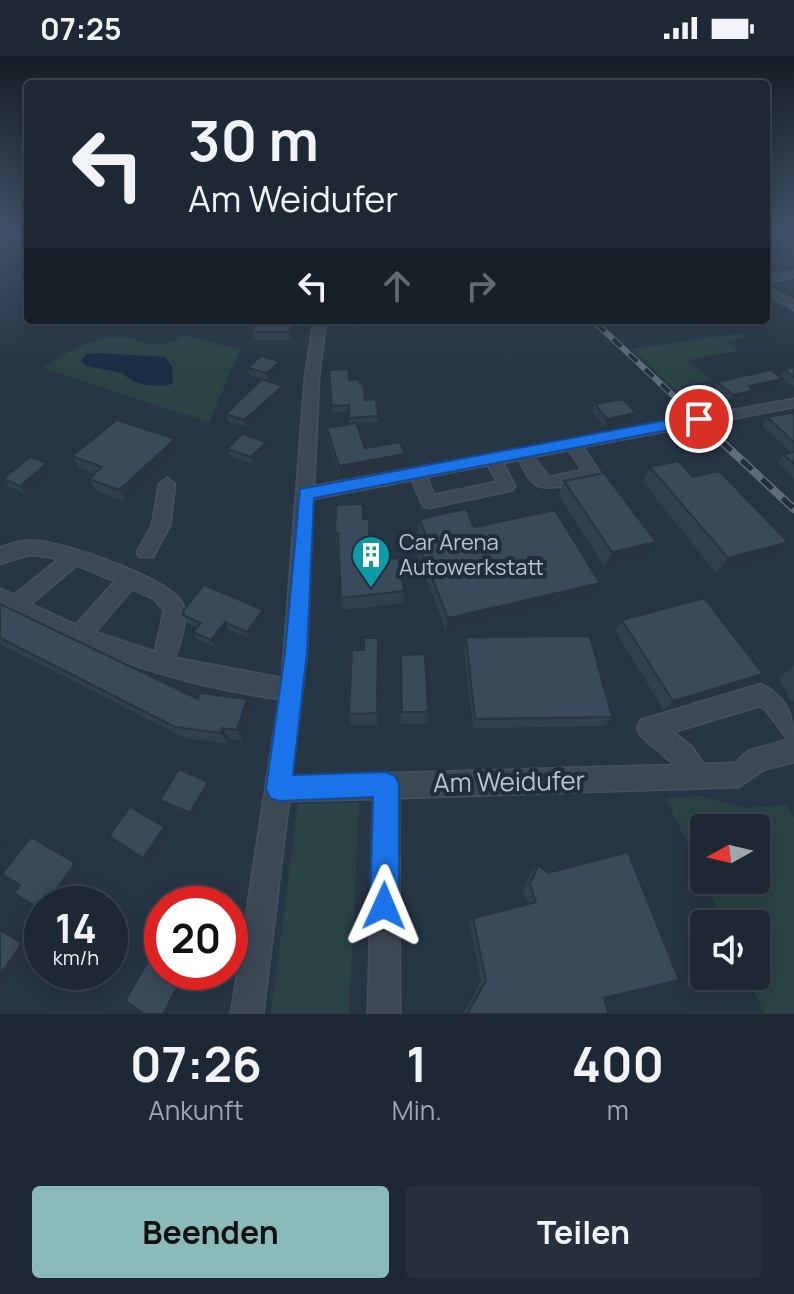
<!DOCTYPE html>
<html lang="de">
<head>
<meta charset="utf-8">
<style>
  :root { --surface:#1d2834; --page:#25303c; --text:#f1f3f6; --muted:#a0a6ac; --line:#3b444f; --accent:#8bbbb9 }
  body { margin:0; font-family:Manrope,sans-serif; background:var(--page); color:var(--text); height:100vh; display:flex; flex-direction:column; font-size:30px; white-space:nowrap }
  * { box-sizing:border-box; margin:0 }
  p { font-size:26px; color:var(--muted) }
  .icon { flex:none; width:44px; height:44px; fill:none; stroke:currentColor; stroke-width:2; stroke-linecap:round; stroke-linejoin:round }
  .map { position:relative; height:958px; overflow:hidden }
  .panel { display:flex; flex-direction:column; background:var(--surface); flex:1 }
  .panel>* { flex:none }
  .hud { position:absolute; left:24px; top:24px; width:746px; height:244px; border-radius:8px; box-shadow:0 4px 20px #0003,0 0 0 2px var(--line); background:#1d2834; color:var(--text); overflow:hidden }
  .needle { width:52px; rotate:262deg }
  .buttons { position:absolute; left:690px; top:758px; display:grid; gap:16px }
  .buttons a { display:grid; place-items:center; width:80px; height:80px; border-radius:8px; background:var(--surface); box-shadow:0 4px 20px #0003,0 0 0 2px var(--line); font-size:40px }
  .speed { position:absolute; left:24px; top:830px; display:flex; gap:16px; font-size:40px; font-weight:700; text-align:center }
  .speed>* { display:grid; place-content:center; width:104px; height:104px; border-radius:50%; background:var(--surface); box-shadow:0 4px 20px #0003,0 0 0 2px var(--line); line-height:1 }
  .speed small { font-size:20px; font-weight:400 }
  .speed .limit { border:12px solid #d22; background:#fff; color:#111 }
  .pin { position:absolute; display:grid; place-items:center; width:68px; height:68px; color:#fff; margin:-34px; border:4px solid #fff; border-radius:50%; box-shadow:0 2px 8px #0007 }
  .me { position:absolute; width:88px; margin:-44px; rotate:1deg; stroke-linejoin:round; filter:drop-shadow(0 0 6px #0008) }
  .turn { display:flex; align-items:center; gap:28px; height:168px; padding:0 32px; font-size:36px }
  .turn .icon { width:104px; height:104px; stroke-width:2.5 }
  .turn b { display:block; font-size:56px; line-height:68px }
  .lanes { display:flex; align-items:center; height:76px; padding:0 32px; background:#0003; justify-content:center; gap:40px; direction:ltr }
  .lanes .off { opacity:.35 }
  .eta { display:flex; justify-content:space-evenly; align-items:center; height:136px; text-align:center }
  .eta b { font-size:48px; font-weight:700; line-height:56px }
  .cta { display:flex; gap:16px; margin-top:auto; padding:16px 32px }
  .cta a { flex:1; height:92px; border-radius:8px; background:var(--accent); color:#111; font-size:32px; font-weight:700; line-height:92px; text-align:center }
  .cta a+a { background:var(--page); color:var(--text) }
  .status { display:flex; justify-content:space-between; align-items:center; height:56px; padding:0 40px; background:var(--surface); direction:ltr }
  .status svg { height:22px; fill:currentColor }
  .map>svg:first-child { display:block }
</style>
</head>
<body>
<div class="status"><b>07:25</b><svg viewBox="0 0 49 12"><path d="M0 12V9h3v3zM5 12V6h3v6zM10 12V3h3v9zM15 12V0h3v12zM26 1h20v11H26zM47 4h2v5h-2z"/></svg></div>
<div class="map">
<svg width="794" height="958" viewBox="0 0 794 958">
  <rect width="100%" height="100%" fill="#273645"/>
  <g fill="#2a4445" fill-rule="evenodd">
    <path d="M741 277 747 282 727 285 738 295 689 304 712 324 680 330 709 356 701 358 632 293Z"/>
    <path d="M184 279 240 294 209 366 42 312C64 299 86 284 112 281 142 278 152 301 184 279ZM94 297 165 301 170 317 162 330C149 329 131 328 123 317L87 310Z"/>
    <path d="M700 740 744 752 787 749 794 762V958H765L747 920H756V868H724L666 742ZM756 772V824H704V772Z"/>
    <path d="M359 747 349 958H271L298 748Z"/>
  </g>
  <path fill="#192e44" d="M94 297 165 301 172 310 173 328C159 332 132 330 123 317L87 310 81 305 86 298Z"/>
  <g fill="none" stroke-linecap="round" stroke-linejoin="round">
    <defs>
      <g id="minor">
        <path d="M794 215V221L766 227V221Z"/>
        <path d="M766 230 794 245V254L766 238Z"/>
        <path d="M314 264H326L319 321 314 430 794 343V351L583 391 601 418C594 426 549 435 538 430 529 425 524 413 519 404L503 407 515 430 513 434 429 452 423 450 412 424 313 443 307 597 292 720 675 709 641 680 637 672 641 664 761 628C794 645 794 668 794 706L763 714 739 731 399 742 400 958H368L373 743 289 745 263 958H231L279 643C180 629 87 598 0 551V533L14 539 59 503C29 496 27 499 0 508V492C11 487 23 484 36 485 65 486 170 523 182 547 190 562 179 587 175 602L282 622 305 321ZM569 394 582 414 549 421 533 401ZM488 409 497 426 434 439 427 421ZM77 509 115 525 76 569 31 548ZM132 533 154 543 164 554 155 596 95 576ZM760 650 766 654 786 681 790 683 748 695 735 707 704 708 692 691 673 676Z"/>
        <path d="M167 422 175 428 170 469 153 501H139L137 496 152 469 159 428Z"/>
      </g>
    </defs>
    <use href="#minor" stroke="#46515d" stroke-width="3"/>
    <use href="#minor" fill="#3c4854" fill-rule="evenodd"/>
    <defs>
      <path id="rail-far2" d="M593 264 599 270"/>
      <path id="rail-far1" d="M597 268 724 387"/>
      <path id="rail" d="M721 385 794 453"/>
    </defs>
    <use href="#rail-far2" stroke="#5e6c7b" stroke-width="5"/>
    <use href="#rail-far1" stroke="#5e6c7b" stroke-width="6"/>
    <use href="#rail" stroke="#5e6c7b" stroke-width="8"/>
    <use href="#rail-far2" stroke="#202d3a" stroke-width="3" stroke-dasharray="9" stroke-linecap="butt"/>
    <use href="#rail-far1" stroke="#202d3a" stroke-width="4" stroke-dasharray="11" stroke-linecap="butt"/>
    <use href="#rail" stroke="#202d3a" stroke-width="5" stroke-dasharray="14" stroke-linecap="butt"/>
  </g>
  <g fill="#31404e">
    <path d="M352 264H368L369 270 352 271Z"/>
    <path d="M295 267 291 284H254L252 276Z"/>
    <path d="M280 305 281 312 269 325 249 319 248 312Z"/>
    <path d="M794 311V332L783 324 778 331 753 336 749 342 728 347 713 334 717 326 780 320 784 313Z"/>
    <path d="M329 314 349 324 365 344 376 343 378 366 356 368 365 392 405 410 340 422 329 384 327 372 349 368V355L333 357Z"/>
    <path d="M283 330 284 337 246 371 228 366 226 358Z"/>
    <path d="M595 348 636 357 633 365 604 371 592 356Z"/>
    <path d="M794 358V422L778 406 783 398 791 396 762 370 767 361Z"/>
    <path d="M175 383 180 395 126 446 96 435 89 423 94 418 79 412 72 400Z"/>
    <path d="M227 393H267L253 408 230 400Z"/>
    <path d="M47 407 52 415 26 438 9 431 3 423Z"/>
    <path d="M650 411 693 421 788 486 775 502 716 517 643 426Z"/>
    <path d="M564 425 647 502 605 511 559 440Z"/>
    <path d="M364 463 370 478 374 504 404 535 403 547 342 554 339 490H336L335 478Z"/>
    <path d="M419 463 474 471 594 540 446 575 416 495V482L420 481 418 477Z"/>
    <path d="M0 548 198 643 253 655 244 685 230 683 228 688 185 682 0 588Z"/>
    <path d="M183 559 265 561 250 583 228 573 215 591 197 583 193 576 197 571 187 567Z"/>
    <path d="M622 564 752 628 664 654 615 575Z"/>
    <path d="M466 581 612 661 605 670 473 672 464 592Z"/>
    <path d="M378 582V669H351L349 658 364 594Z"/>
    <path d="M401 599 428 656 427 668H401Z"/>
    <path d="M794 610V645H791L779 622Z"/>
    <path d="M208 726 212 731 195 762 166 748 160 744Z"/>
    <path d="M538 809 604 942 609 958H463L481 925 469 866 473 862 528 848 523 834 531 815Z"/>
  </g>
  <g fill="#283440">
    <path d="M293 264H294L295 267 291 284 290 276Z"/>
    <path d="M280 305 281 312 269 325 267 317Z"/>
    <path d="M783 323 778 331 753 336 749 342 728 347 733 339 749 330Z"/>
    <path d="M283 330 284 337 246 371 244 364Z"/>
    <path d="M636 357 633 365 604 371 607 363Z"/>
    <path d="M175 383 180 395 126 446 119 434Z"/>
    <path d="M266 386 267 393 253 408 251 401Z"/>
    <path d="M405 398V410L340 422 339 410Z"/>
    <path d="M47 407 52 415 26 438 20 430Z"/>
    <path d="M656 486 647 502 605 511 612 496Z"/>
    <path d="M788 486 775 502 716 517 728 502Z"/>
    <path d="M600 527 594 540 446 575 448 562Z"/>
    <path d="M263 554 265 561 250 583 247 576Z"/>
    <path d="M225 566 228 573 215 591 211 584Z"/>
    <path d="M378 582 379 596 378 669 377 657Z"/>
    <path d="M763 618 752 628 664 654 673 645Z"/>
    <path d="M247 643 253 655 244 685 237 674Z"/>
    <path d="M222 672 230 683 228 688 221 677Z"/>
    <path d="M208 726 212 731 195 762 190 757Z"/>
    <path d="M164 771 170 776 149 806 143 802Z"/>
    <path d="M0 780 8 785 0 795Z"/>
    <path d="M31 781 40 784 83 811 57 848H46Z"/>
    <path d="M0 871 6 872 32 889 0 936Z"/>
    <path d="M185 916H191L169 958H163Z"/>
  </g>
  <g fill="#394a5b" stroke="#283440" stroke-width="2">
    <path d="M255 264H293L290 276H252Z"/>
    <path d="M261 300 280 305 267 317 248 312Z"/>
    <path d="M794 311V321L784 313Z"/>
    <path d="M348 313 349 324 359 323 360 328 363 327 365 344 376 343 378 360 349 362V349L332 350 329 314Z"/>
    <path d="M771 314 783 323 749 330 754 334 733 339 717 326Z"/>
    <path d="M262 323 283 330 244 364 226 358Z"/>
    <path d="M623 343 636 357 607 363 595 348Z"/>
    <path d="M792 357 794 358V386L767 361Z"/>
    <path d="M117 364 175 383 119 434 89 423 102 411 72 400Z"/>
    <path d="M356 367 365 392 400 386 405 398 339 410 327 372Z"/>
    <path d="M242 378 266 386 251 401 227 393Z"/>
    <path d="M794 396V408L783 398Z"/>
    <path d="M30 401 47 407 20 430 3 423Z"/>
    <path d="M678 405 693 421 719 415 788 486 728 502 650 411Z"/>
    <path d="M604 417 656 486 612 496 564 425Z"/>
    <path d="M363 448V463H369V478H373V504L398 502 404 535 341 542 338 477 335 478 336 449Z"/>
    <path d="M466 453 474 471 555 454 600 527 448 562 416 482 426 479 419 463Z"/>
    <path d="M204 529 263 554 247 576 225 566 211 584 193 576 201 567 183 559 184 554Z"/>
    <path d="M704 542 763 618 673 645 622 564Z"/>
    <path d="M0 548 198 643 200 637 247 643 237 674 222 672 221 677 175 671 0 582Z"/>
    <path d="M590 580 612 661 475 663 466 581Z"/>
    <path d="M364 582H378L377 657 349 658 352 594H364Z"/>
    <path d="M425 598 428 656H402L401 599Z"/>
    <path d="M179 713 208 726 190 757 160 744Z"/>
    <path d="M130 751 164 771 143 802 109 780Z"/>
    <path d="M31 781 75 807 46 848H42L41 854 14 837 20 829 2 818Z"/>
    <path d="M628 796 679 924 604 942 609 958H467L486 924 473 862 536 846 530 828 538 809 548 817Z"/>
    <path d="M0 874 22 887 0 919Z"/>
    <path d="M162 881V916H185L163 958H145L125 945Z"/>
  </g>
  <linearGradient id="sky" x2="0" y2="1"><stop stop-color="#151e26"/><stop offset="0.57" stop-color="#415268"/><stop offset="1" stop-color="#415268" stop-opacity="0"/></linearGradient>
  <rect width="794" height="310" fill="url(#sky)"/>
  <path fill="#1a73e8" stroke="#114b97" stroke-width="2" d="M699 358 704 360V367L314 442 307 597 293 719 386 716 395 720 399 728V850L394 860 384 864 374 860 370 850 373 741 279 745 270 742 266 733 285 597 300 433Z"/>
  <defs>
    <symbol id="building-pin" viewBox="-11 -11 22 30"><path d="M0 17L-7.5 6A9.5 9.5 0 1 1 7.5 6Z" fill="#0f9aa8" stroke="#202d3a"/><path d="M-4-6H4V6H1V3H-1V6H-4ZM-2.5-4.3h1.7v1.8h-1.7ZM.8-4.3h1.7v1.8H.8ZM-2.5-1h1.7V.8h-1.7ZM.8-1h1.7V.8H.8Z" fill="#fff"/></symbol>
  </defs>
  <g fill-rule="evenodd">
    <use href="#building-pin" x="349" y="477" width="44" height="60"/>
  </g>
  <g text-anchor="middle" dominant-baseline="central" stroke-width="8" stroke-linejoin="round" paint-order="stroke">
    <g font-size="22" fill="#bac3cd" stroke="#202d3a" text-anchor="start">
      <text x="399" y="486">Car Arena<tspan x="399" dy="25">Autowerkstatt</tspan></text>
    </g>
    <g font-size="26" fill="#bac3cd" stroke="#202d3a">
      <text transform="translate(509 725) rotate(-1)">Am Weidufer</text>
    </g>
  </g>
</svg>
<div class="buttons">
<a><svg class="needle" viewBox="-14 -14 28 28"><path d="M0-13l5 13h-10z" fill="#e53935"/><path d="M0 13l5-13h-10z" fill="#a0a6ac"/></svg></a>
<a><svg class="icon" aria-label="sound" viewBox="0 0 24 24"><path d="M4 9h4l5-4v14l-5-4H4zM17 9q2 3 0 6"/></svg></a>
</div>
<div class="speed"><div>14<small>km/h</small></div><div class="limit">20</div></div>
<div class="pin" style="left:699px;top:363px;background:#d93025"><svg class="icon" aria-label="arrive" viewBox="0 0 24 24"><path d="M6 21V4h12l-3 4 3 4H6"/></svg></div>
<svg class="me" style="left:384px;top:850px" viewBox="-20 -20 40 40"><path d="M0-17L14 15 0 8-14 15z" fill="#1a73e8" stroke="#fff" stroke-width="4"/></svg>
<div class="hud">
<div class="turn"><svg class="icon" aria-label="left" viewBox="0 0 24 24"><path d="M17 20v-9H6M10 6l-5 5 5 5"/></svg><div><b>30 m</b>Am Weidufer</div></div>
<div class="lanes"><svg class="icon" aria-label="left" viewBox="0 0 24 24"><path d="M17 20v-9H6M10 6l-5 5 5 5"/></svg><svg class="icon off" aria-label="ahead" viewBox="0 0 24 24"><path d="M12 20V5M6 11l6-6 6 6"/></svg><svg class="icon off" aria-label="right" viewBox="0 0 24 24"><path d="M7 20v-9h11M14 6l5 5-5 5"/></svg></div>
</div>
</div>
<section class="panel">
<div class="eta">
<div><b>07:26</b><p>Ankunft</p></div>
<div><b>1</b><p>Min.</p></div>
<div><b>400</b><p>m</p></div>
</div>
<div class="cta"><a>Beenden</a><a>Teilen</a></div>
</section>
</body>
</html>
